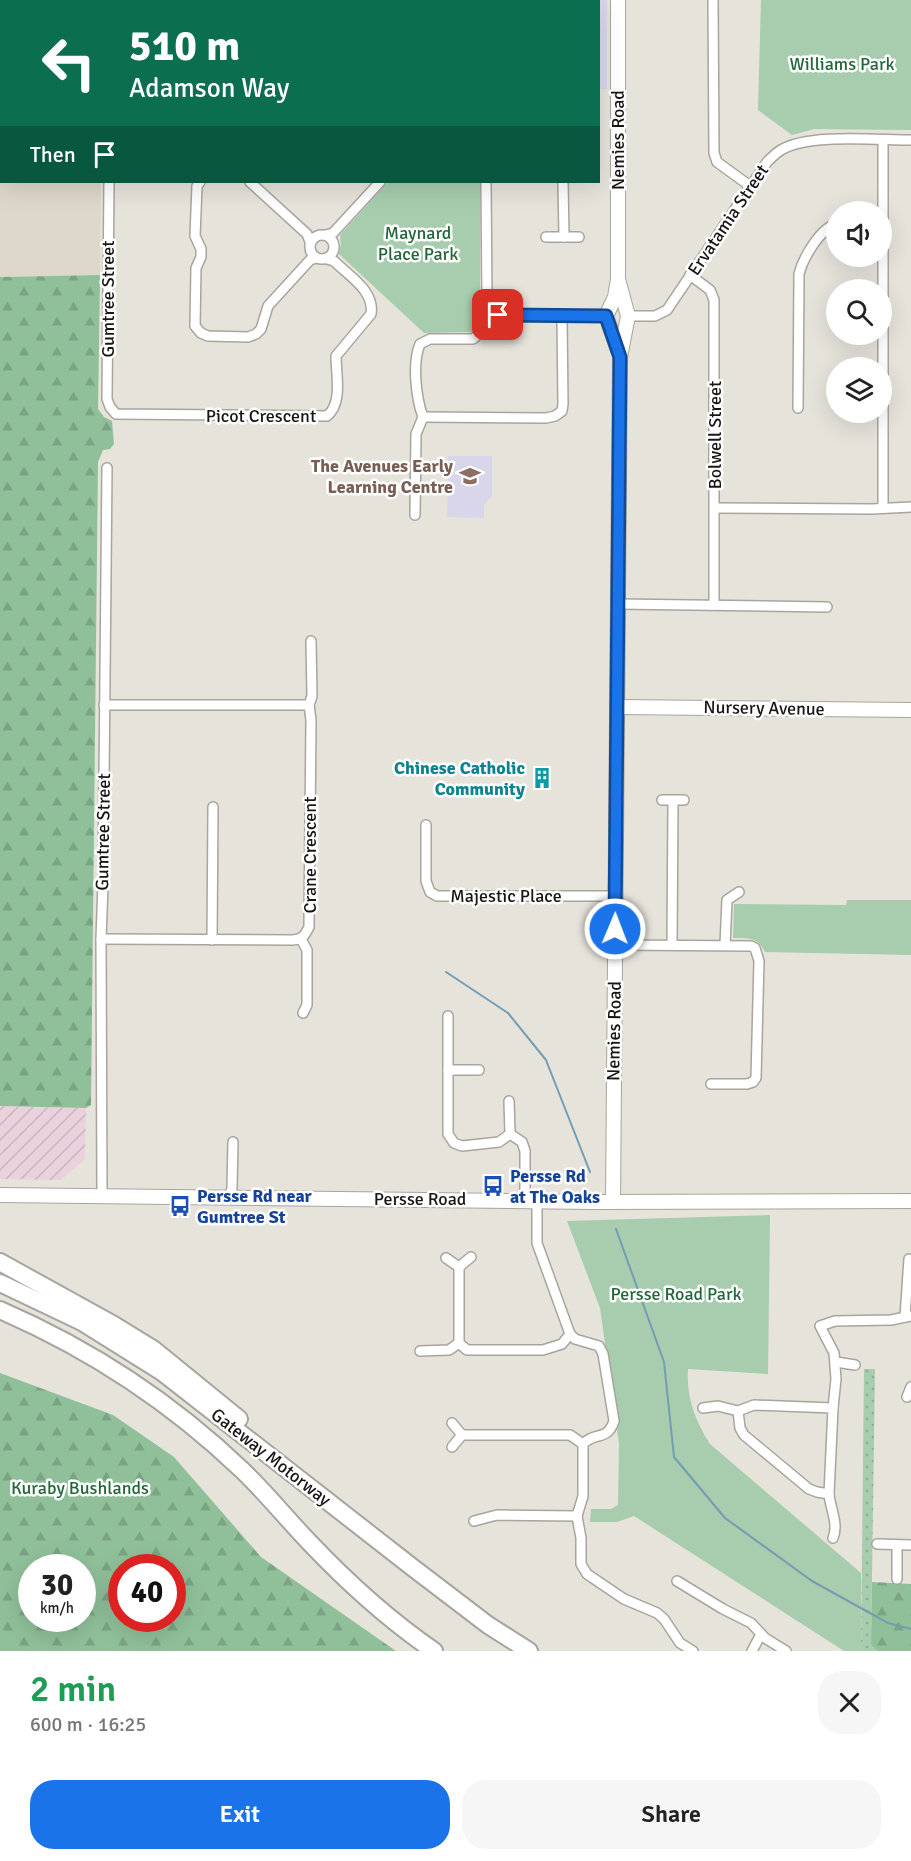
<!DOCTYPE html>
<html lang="en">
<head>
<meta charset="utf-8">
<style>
  :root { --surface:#fff; --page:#f6f6f6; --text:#222; --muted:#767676; --accent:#1a73e8 }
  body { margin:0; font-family:Signika,sans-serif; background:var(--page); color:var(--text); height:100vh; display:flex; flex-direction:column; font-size:22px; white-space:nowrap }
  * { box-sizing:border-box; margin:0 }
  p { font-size:20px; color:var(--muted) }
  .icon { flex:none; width:33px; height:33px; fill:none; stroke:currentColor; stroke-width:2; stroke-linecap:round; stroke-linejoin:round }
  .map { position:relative; height:1651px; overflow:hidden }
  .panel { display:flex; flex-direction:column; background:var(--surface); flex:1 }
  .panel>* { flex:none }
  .guide { position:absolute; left:0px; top:0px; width:600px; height:183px; box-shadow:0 6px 24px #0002; background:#0b6e4f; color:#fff; overflow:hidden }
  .controls { position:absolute; left:826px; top:201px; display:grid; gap:12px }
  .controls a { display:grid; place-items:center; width:66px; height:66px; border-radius:50%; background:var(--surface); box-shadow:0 6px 24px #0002; font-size:30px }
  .speed { position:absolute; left:18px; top:1554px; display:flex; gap:12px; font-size:30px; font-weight:700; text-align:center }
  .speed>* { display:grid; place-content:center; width:78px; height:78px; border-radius:50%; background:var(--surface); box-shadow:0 6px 24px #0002; line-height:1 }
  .speed small { font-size:15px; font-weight:400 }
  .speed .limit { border:9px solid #d22; background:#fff; color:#111 }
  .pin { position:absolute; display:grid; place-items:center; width:51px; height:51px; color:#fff; margin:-26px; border-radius:12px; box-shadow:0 3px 9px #0006 }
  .me { position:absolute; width:66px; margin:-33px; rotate:1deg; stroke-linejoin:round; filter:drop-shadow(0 0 4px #0008) }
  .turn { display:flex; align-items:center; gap:21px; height:126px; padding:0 30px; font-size:27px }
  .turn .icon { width:78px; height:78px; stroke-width:2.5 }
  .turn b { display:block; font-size:42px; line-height:51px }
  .then { display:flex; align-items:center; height:57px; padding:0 30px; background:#0003; gap:12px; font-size:22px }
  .round { display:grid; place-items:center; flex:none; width:63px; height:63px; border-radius:24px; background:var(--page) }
  .summary { display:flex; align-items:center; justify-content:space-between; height:102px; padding:0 30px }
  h1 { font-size:36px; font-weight:600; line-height:45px; color:#1e9e55 }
  .button { display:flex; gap:12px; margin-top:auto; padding:12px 30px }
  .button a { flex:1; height:69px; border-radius:24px; background:var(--accent); color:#fff; font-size:24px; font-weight:600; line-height:69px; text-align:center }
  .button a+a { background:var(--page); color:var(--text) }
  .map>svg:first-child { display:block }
</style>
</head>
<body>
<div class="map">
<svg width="911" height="1651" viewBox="0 0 911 1651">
  <defs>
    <pattern id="industrial-furrows" width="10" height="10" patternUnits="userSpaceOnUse" patternTransform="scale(1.5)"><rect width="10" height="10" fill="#ead2dc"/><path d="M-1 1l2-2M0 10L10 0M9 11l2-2" fill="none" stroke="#c8b4bc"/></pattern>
    <pattern id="grass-dots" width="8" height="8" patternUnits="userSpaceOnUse" patternTransform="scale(1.5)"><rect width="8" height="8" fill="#a7ccae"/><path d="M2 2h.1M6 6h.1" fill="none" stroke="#8fae95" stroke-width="1.8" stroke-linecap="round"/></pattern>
    <pattern id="forest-firs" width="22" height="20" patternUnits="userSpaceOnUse" patternTransform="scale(1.5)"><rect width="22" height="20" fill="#90c09a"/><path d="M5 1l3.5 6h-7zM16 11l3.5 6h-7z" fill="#7ba484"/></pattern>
  </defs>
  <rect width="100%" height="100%" fill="#e6e3db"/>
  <path fill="#ded8ca" d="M0 112 2 182H101L100 275 0 277Z"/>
  <path fill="url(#industrial-furrows)" d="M0 1106 86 1108 85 1159 61 1180 0 1179Z"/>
  <g fill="#d9d6ec">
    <path d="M360 0H607V89H599L598 2Z"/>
    <path d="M448 456H492V496L484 505V518L447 517Z"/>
  </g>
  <path fill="url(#grass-dots)" d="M864 1369H875L871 1643 877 1651H861Z"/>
  <g fill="url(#forest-firs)" fill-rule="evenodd">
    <path d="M100 275 98 409 104 417 112 421 114 444 110 449 103 450 98 462 91 1105 86 1108 0 1106V277Z"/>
    <path d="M0 1373 113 1415 174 1457 261 1557 396 1651H0ZM32 1568H82V1618H32ZM122 1568H172V1618H122Z"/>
    <path d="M872 1582 911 1584V1651H877L871 1644Z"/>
  </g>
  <g fill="#a7ccae">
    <path d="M761 0H911V130L814 129 792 135 758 110Z"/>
    <path d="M388 182H480V306L473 332 424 333 339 254 341 244 340 235Z"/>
    <path d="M847 900H911V955L765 952C758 937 748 938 733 938L734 904 846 905Z"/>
    <path d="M770 1215 768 1374 688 1369C686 1397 695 1420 710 1444L861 1573V1651H844L634 1516 617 1522H590L591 1509H611L618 1505 619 1443 600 1308 567 1221Z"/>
  </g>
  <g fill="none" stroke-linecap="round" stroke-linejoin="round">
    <g stroke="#749cb2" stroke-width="2">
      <path d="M446 972 508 1013 546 1060 590 1172"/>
      <path d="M616 1229 664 1362 674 1457 725 1518 812 1581 888 1623 911 1629"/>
    </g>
    <defs>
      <g id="street">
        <path d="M64 0 65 2"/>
        <path d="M713 0 714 153 717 162 750 186"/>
        <path d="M166 2V0"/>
        <path d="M317 2V0"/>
        <path d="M0 102H2"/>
        <path d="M883 140V508"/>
        <path d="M109 182 107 399 110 407 116 414 327 416C343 403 336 375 336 356L371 314C375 291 349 276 334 261L327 259"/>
        <path d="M200 182 197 186 195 236 201 249V257L196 268 195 326 201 333 208 336 248 337 256 334 261 329 268 306 310 260 316 258"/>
        <path d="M250 182 307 234 310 242"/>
        <path d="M486 182 487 303 491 316"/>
        <path d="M563 182 564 237"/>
        <circle cx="322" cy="247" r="12"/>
        <path d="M326 235 333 233 380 182"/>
        <path d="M546 237H579"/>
        <path d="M690 275 710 290 714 300V605"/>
        <path d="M628 316H655L667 310 767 162C771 158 776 153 781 150 808 133 878 140 911 140"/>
        <path d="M798 408 799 274C803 258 821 227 837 224"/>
        <path d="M423 417 546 418 555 416 562 411 563 404 562 316"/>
        <path d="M715 508 872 509 911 507"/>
        <path d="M415 515 416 434 423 417C416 398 412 363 420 344L430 339H473C482 333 482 323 491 316H606"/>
        <path d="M618 604 827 607"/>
        <path d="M104 705H309"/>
        <path d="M662 800H684"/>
        <path d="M426 825V881L430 892 437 896H616"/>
        <path d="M101 939 293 940C303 939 305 935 309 927L311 720 309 705 312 696 311 641"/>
        <path d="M301 939 307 950V1005L303 1013"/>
        <path d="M212 940 213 807"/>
        <path d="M615 945 751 946 755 948 759 961 756 1078 753 1082 747 1084H711"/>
        <path d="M672 945 673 801"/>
        <path d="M725 945 727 900 739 892"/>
        <path d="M448 1016V1134L454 1143 462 1146 499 1142 510 1134 509 1101"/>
        <path d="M448 1070H479"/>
        <path d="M510 1134 522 1142 525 1151V1200"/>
        <path d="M102 1196 101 939 103 884 107 468"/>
        <path d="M229 1198 232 1188 233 1142"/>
        <path d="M537 1200V1243L570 1334 575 1339 599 1346 603 1354 614 1421C607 1442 595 1431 583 1444V1496L577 1516 581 1538V1564L587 1574 624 1599 657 1613 664 1619 680 1643 693 1651"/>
        <path d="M446 1258 459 1267 471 1257"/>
        <path d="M459 1267V1343L467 1350H543L562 1344 570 1334"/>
        <path d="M905 1317 909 1259"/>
        <path d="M420 1351 449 1350 459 1343"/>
        <path d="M836 1362 855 1365"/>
        <path d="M907 1397 911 1387"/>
        <path d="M703 1408 718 1406 738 1411 740 1428 744 1435 809 1489 817 1492 829 1494 833 1408 754 1405 738 1411"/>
        <path d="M833 1408 836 1379 834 1353 820 1326 835 1321 891 1320 911 1316"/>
        <path d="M452 1423 462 1435 452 1447"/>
        <path d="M462 1435H570L583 1444"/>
        <path d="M829 1494C830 1508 839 1524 833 1538"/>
        <path d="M474 1521 497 1515 577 1516"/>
        <path d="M877 1544 911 1545"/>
        <path d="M897 1579V1545"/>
        <path d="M677 1581 723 1609 751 1623 765 1638 786 1651"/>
        <path d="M752 1651 761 1634"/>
      </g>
      <g id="secondary">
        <path d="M618 350 606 316 615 297 618 279V0"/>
        <path d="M617 707 911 710"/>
        <path d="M0 1195 595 1202 911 1201"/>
        <path d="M613 1202 620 357 628 316 618 279"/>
      </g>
      <g id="highway">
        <path d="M0 1262 114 1325 153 1349 239 1419"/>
        <path d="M0 1283 82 1322 162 1372 412 1567 488 1625 529 1651"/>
        <path d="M0 1310C90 1349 171 1402 242 1470 266 1493 287 1519 310 1543 348 1583 389 1620 434 1651"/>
      </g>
    </defs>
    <use href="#street" stroke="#a8a59e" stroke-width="12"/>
    <use href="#secondary" stroke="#a8a59e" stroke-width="16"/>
    <use href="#highway" stroke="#a8a59e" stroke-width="20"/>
    <use href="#street" stroke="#fff" stroke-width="9"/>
    <use href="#secondary" stroke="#fff" stroke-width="14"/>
    <use href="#highway" stroke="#fff" stroke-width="16"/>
  </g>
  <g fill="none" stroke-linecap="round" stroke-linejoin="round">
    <defs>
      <path id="route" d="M498 315 606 316 620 357 615 929"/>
    </defs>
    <use href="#route" stroke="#114b97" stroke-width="15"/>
    <use href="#route" stroke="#1a73e8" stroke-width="10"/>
  </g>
  <defs>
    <symbol id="school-bare" viewBox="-9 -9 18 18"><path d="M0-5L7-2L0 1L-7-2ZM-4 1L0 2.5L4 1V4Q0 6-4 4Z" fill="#8d6e63" stroke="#fff" stroke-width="2.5" paint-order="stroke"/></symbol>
    <symbol id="building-bare" viewBox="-9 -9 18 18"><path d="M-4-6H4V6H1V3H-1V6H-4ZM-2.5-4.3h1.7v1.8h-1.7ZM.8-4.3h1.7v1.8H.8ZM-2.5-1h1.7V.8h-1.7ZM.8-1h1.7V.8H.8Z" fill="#0f9aa8" stroke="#fff" stroke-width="2.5" paint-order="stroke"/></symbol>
    <symbol id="bus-bare" viewBox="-9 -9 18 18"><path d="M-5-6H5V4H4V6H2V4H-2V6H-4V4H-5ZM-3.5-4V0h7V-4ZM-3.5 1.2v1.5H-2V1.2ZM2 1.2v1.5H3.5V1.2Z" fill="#1a4fb4" stroke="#fff" stroke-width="2.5" paint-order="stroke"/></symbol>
  </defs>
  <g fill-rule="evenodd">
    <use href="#school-bare" x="455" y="461" width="30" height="30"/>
    <use href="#building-bare" x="527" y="763" width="30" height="30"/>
    <use href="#bus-bare" x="478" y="1171" width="30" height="30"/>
    <use href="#bus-bare" x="165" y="1191" width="30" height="30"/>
  </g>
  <g text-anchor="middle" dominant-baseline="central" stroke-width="5" stroke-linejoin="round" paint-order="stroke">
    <g font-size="18" fill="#216738" stroke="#fff">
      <text x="842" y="64">Williams Park</text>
      <text x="418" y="233">Maynard<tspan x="418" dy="21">Place Park</tspan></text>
      <text x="676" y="1294">Persse Road Park</text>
      <text x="80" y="1488">Kuraby Bushlands</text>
    </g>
    <g font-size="18" fill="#171614" stroke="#fff">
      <text transform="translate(618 140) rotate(-90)">Nemies Road</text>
      <text transform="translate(728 220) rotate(-56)">Ervatamia Street</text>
      <text transform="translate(108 299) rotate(-90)">Gumtree Street</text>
      <text x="261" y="416">Picot Crescent</text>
      <text transform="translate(715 435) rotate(-90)">Bolwell Street</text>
      <text transform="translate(764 708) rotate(1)">Nursery Avenue</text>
      <text transform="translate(103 832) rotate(-89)">Gumtree Street</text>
      <text transform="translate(310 855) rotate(-90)">Crane Crescent</text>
      <text x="506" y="896">Majestic Place</text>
      <text transform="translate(614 1031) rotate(-89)">Nemies Road</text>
      <text x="420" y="1199">Persse Road</text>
      <text transform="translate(271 1457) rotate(38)">Gateway Motorway</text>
    </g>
    <g font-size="18" font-weight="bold" fill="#785e54" stroke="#fff" text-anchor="end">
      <text x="453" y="466">The Avenues Early<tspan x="453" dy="21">Learning Centre</tspan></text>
    </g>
    <g font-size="18" font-weight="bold" fill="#0d838f" stroke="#fff" text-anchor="end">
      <text x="525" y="768">Chinese Catholic<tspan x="525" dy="21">Community</tspan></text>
    </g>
    <g font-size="18" font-weight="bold" fill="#164399" stroke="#fff" text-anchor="start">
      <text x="510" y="1176">Persse Rd<tspan x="510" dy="21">at The Oaks</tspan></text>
      <text x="197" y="1196">Persse Rd near<tspan x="197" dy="21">Gumtree St</tspan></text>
    </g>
  </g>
</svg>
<div class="controls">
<a><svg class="icon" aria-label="sound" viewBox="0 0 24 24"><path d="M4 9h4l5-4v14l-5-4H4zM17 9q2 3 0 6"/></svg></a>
<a><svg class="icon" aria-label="search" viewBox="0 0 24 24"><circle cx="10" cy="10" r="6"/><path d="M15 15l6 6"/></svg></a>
<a><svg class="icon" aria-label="layers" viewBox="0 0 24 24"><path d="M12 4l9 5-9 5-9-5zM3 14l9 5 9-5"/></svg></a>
</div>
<div class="speed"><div>30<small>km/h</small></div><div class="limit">40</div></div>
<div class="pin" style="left:498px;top:315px;background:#d93025"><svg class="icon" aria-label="arrive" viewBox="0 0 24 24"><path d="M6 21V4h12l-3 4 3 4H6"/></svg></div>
<svg class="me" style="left:615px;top:929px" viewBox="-20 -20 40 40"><circle r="17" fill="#1a73e8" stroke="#fff" stroke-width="3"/><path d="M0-11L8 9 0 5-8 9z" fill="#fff"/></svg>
<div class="guide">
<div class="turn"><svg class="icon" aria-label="left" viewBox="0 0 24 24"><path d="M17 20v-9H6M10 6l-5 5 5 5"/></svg><div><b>510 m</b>Adamson Way</div></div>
<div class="then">Then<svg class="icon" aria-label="arrive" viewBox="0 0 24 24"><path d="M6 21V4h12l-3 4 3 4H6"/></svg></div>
</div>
</div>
<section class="panel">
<div class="summary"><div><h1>2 min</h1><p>600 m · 16:25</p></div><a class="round"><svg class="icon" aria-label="close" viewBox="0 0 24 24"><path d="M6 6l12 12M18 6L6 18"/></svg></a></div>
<div class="button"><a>Exit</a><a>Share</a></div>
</section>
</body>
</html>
